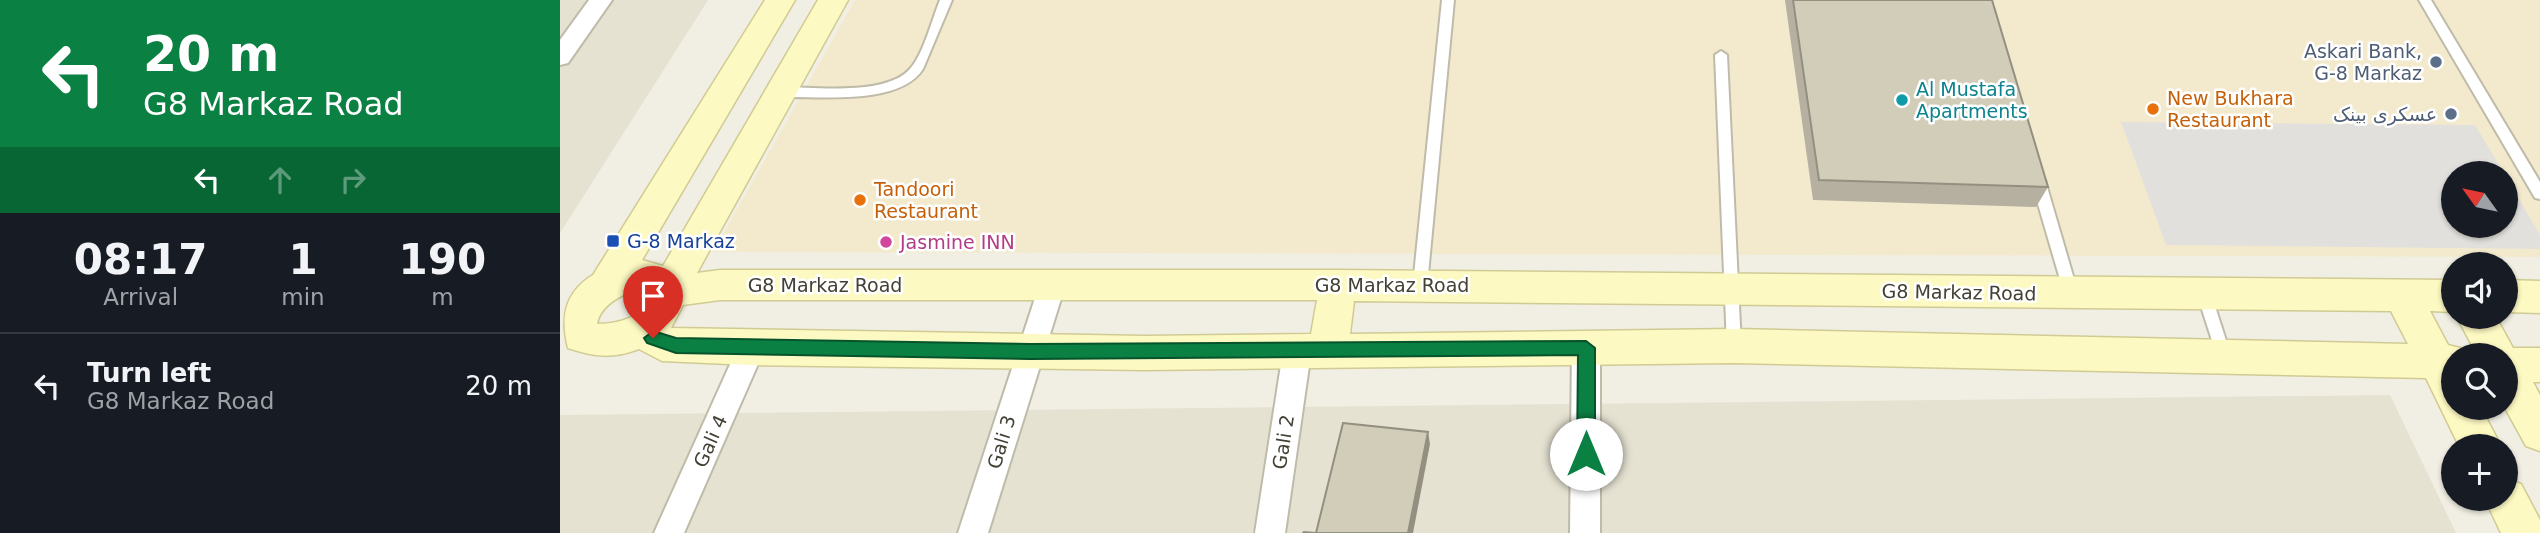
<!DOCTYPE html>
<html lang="en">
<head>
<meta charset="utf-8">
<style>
  :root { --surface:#171b24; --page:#20242c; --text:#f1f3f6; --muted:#9ea1a6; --line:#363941 }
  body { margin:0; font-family:"DejaVu Sans","Noto Sans Arabic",sans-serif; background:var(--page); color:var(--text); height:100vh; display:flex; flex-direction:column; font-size:26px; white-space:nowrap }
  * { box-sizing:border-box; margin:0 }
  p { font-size:23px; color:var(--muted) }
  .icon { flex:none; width:38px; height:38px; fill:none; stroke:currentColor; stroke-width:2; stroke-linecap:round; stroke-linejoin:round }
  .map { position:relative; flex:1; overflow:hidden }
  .panel { display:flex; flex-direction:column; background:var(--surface); width:560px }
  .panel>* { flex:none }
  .banner { background:#0b8043; color:#fff; overflow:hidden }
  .needle { width:46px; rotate:303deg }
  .fabs { position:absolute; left:1881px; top:161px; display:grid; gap:14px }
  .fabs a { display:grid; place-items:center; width:77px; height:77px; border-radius:50%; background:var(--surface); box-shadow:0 2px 5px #0004; font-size:35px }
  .pin { position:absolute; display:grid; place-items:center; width:60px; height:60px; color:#fff; margin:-72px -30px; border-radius:50% 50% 50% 0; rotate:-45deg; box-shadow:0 0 7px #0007 }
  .pin .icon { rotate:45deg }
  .me { position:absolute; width:77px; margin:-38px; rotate:0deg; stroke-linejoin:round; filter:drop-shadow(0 0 5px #0008) }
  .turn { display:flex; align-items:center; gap:24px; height:147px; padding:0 28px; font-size:32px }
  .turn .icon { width:91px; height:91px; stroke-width:2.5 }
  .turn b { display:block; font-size:49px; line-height:60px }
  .lanes { display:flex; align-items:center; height:66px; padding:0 28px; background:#0003; justify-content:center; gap:35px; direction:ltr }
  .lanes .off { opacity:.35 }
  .eta { display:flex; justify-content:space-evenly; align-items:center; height:119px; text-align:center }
  .eta b { font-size:42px; font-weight:700; line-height:49px }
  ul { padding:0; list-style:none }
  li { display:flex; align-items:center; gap:21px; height:105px; padding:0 28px; border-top:2px solid var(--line) }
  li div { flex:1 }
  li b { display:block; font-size:26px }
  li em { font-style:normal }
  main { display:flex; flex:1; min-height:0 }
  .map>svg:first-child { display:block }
</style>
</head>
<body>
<main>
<section class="panel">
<div class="banner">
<div class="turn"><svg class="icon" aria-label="left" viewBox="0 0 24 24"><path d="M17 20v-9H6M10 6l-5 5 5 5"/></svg><div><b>20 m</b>G8 Markaz Road</div></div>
<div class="lanes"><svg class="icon" aria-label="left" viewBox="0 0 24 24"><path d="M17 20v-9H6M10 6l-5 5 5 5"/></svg><svg class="icon off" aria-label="ahead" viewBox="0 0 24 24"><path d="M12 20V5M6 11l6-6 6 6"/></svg><svg class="icon off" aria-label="right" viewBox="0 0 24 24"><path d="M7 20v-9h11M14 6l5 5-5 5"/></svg></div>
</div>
<div class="eta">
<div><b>08:17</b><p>Arrival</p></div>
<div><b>1</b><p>min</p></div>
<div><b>190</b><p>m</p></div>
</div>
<ul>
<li><svg class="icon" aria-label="left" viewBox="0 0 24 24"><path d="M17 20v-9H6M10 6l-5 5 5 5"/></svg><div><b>Turn left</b><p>G8 Markaz Road</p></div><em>20 m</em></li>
</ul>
</section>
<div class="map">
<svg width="1980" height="533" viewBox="0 0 1980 533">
  <rect width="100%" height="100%" fill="#f1efe3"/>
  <g fill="#e5e2d2">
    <path d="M0 0H148L0 233Z"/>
    <path d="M1830 395 1896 533H0V415Z"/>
  </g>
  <path fill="#f3eace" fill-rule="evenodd" d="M295 0H1980V257L153 252ZM1894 173H1946V226H1894Z"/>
  <path fill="#e2e0dc" d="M1561 122 1915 125 1944 173H1894V226H1946V177L1980 235V249L1606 245Z"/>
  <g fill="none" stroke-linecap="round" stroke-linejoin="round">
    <defs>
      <g id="lane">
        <path d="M380 0H392L363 69C339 106 260 96 221 97L215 92 221 87C255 87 324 96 349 70 363 56 372 19 380 0Z"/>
        <path d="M882 0H894L867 285 865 289H855L853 285Z"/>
        <path d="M1859 0H1871L1980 182V199L1975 198Z"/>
        <path d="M1161 51 1167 55 1181 346 1179 350 1174 352 1169 350 1167 346 1155 55Z"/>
        <path d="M1478 175 1485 180 1518 293 1516 297H1506L1504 293 1471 180Z"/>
        <path d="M1644 288 1649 290 1651 294 1671 356 1669 361 1664 362 1659 361 1657 356 1637 294 1639 290Z"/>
      </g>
      <g id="street">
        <path d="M29 0H52L8 63 0 65V40Z"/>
        <path d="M492 275 501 278 505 286 428 533H398L479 286 483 278Z"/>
        <path d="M191 336 201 340 205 348 124 533H94L181 340Z"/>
        <path d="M1026 336 1036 340 1040 348V533H1010L1012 348 1016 340Z"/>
        <path d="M737 340 747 344 751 352 725 533H695L723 352 727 344Z"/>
      </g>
      <g id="secondary">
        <path d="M205 0H235L82 260 103 266 258 0H288L137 273 160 270H778L1894 280V312L1870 311 1888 345 1908 350 1910 355H1894V408H1921L1941 446H1899L1866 378 1174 363 585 370 191 365 102 361 79 349C52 359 35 357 8 348 0 317 5 292 33 275ZM75 290 87 293C89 318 55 324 37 324 40 306 59 296 75 290ZM160 300H757L751 334 585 336 111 328 123 305ZM794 301 1831 311 1848 344 1174 329 790 334Z"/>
        <path d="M1946 280 1980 281V313L1946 312Z"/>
        <path d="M1897 317H1936L1953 348H1980V382H1973L1980 395V451L1966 446 1945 408 1946 355H1917Z"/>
        <path d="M1946 478 1961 484 1980 520V533H1941L1925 499H1946Z"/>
      </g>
    </defs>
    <use href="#lane" stroke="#bfbba9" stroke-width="4"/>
    <use href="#street" stroke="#bfbba9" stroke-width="4"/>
    <use href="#secondary" stroke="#d0cb94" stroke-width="3"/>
    <use href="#lane" fill="#fff" fill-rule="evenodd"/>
    <use href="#street" fill="#fff" fill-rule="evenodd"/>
    <use href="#secondary" fill="#fdf9c2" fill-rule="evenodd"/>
  </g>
  <path fill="#b5b09f" d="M1225 0H1432L1488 187 1476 207 1253 200Z"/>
  <path fill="#939082" d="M868 432 870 444 853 533H848Z"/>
  <g fill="#d2cdb9" stroke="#939082" stroke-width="2">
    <path d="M1233 0H1432L1488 187 1259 180Z"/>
    <path d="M783 423 868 432 848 533H743L744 532 756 533Z"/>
  </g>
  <path fill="#0b8043" stroke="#07532c" stroke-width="2" d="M93 331 116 338 470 344 1026 341 1035 348V454L1032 459 1026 462 1019 459 1017 454 1018 355 470 359 116 353 87 343 84 338Z"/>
  <g fill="#5c6f8a" stroke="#fff" stroke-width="2.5">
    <circle cx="1876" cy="62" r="7"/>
    <circle cx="1891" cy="114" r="7"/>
  </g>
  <circle fill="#0f9aa8" stroke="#fff" stroke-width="2.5" cx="1342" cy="100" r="7"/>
  <g fill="#e8710a" stroke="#fff" stroke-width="2.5">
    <circle cx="1593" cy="109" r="7"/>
    <circle cx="300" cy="200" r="7"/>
  </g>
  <rect fill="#1a4fb4" stroke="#fff" stroke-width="2.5" x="46" y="234" width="14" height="14" rx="3.5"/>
  <circle fill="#d1479c" stroke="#fff" stroke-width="2.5" cx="326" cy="242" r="7"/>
  <g text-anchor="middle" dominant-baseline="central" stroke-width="5" stroke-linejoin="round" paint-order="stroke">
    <g font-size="19" fill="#4e5e75" stroke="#fff" text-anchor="end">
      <text x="1862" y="51">Askari Bank,<tspan x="1862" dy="22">G-8 Markaz</tspan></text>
      <text x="1877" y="114">عسکری بینک</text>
    </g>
    <g font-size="19" fill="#0d838f" stroke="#fff" text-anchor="start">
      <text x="1356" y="89">Al Mustafa<tspan x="1356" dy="22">Apartments</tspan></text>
    </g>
    <g font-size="19" fill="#c56008" stroke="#fff" text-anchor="start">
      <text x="1607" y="98">New Bukhara<tspan x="1607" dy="22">Restaurant</tspan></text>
      <text x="314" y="189">Tandoori<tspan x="314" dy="22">Restaurant</tspan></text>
    </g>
    <g font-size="19" fill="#164399" stroke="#fff" text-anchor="start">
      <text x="67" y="241">G-8 Markaz</text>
    </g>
    <g font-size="19" fill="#b23c85" stroke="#fff" text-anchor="start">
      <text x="340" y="242">Jasmine INN</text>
    </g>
    <g font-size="19" fill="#434034" stroke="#fff">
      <text x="265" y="285">G8 Markaz Road</text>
      <text x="832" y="285">G8 Markaz Road</text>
      <text transform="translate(1399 292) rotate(1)">G8 Markaz Road</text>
      <text transform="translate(150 441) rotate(-66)">Gali 4</text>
      <text transform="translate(441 442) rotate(-73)">Gali 3</text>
      <text transform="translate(723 442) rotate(-81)">Gali 2</text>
    </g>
  </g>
</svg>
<div class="fabs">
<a><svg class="needle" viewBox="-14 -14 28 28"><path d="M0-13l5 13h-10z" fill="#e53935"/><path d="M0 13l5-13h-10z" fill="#9ea1a6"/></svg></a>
<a><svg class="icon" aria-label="sound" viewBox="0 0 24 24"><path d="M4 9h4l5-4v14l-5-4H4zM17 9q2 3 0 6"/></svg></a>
<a><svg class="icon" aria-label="search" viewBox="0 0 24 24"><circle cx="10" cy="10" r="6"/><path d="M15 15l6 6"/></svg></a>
<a>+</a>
</div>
<div class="pin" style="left:93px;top:338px;background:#d93025"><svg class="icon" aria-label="arrive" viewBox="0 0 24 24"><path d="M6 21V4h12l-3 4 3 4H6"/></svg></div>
<svg class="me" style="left:1026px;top:454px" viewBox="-20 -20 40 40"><circle r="19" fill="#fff"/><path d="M0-13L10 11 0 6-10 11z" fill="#0b8043"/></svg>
</div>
</main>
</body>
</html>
